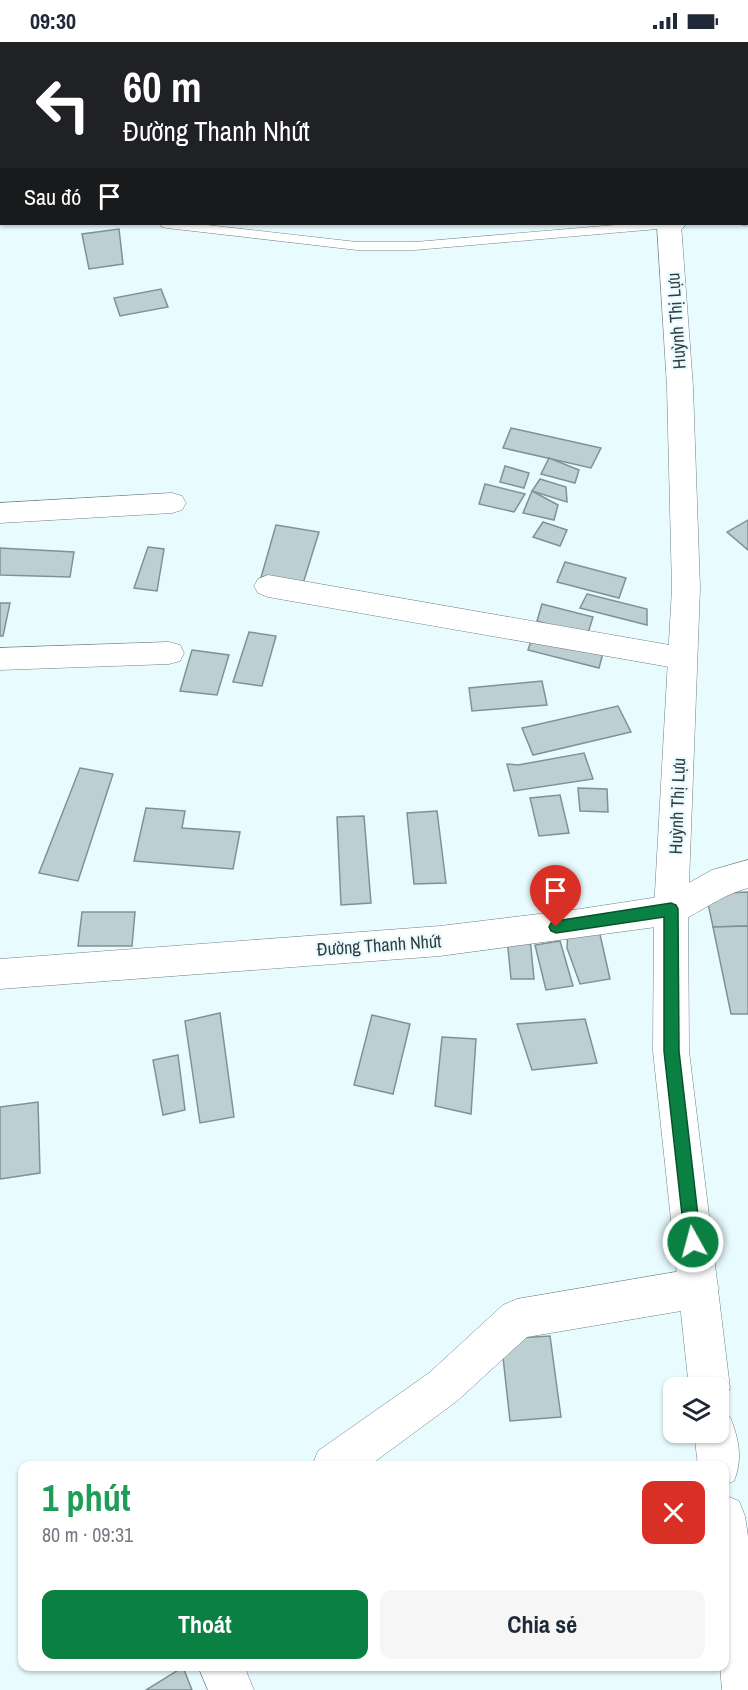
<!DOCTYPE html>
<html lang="vi">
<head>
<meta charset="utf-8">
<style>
  :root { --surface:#fff; --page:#f6f6f7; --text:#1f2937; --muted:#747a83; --accent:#0b8043 }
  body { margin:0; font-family:"Archivo Narrow",sans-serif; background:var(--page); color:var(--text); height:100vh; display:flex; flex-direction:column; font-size:22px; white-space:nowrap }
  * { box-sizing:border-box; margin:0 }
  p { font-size:20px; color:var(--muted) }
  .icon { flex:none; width:33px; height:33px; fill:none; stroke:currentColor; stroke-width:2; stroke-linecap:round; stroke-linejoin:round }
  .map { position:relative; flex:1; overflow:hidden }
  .drawer { position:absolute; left:18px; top:1419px; width:711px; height:210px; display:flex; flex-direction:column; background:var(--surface); border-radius:12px; box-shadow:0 2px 4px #0004 }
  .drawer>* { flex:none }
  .top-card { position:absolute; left:0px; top:0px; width:748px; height:183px; box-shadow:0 2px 4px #0004; background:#202124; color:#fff; overflow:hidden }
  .controls { position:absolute; left:663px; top:1335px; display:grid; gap:12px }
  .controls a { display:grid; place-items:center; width:66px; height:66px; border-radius:12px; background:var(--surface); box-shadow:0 2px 4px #0004; font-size:30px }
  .pin { position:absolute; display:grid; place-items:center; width:51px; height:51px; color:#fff; margin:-62px -26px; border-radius:50% 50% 50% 0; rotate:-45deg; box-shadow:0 0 6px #0007 }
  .pin .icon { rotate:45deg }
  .me { position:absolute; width:66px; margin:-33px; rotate:353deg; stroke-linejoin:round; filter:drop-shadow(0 0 4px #0008) }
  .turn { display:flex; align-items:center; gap:21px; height:126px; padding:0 24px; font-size:27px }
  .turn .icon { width:78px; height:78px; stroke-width:2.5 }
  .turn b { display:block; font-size:42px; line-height:51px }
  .then { display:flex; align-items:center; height:57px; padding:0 24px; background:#0003; gap:12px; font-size:22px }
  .round { display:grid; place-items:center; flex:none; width:63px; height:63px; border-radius:12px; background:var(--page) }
  .head { display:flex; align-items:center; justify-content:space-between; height:102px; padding:0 24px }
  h1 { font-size:36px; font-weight:700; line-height:45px; color:#1e9e55 }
  .primary-button { display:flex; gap:12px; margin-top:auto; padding:12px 24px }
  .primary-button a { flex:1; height:69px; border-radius:12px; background:var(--accent); color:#fff; font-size:24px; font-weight:700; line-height:69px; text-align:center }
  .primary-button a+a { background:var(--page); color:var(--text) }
  .status { display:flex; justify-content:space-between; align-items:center; height:42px; padding:0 30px; background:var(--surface); direction:ltr }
  .status svg { height:16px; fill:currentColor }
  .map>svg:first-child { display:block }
</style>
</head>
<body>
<div class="status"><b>09:30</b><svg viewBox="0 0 49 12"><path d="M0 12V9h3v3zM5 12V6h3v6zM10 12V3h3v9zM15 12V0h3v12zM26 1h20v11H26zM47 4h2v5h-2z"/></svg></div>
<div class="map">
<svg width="748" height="1648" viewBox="0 0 748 1648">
  <rect width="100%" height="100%" fill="#e8fbff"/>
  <g fill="#bccfd2" stroke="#809295" stroke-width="1.5">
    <path d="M119 187 123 222 89 227 82 192Z"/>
    <path d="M161 247 168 265 120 274 114 256Z"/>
    <path d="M511 386 601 406 591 426 503 406Z"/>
    <path d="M549 416 579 428 575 441 541 432Z"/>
    <path d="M505 424 529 431 524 446 500 440Z"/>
    <path d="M540 437 566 445 567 460 532 449Z"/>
    <path d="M485 442 525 452 514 470 479 462Z"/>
    <path d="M532 449 558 463 554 478 523 471Z"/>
    <path d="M748 478V508L727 490Z"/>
    <path d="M543 480 567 488 560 504 533 495Z"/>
    <path d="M276 483 319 490 302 545 260 539Z"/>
    <path d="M148 505 164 507 157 549 134 546Z"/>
    <path d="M0 506 74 510 70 535 0 533Z"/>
    <path d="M565 520 626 536 619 556 557 540Z"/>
    <path d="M587 552 647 567V583L580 566Z"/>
    <path d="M0 561H10L3 594H0Z"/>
    <path d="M542 562 593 575 587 594 537 579Z"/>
    <path d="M249 590 276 594 262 644 233 640Z"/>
    <path d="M534 590 604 607 599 626 528 608Z"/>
    <path d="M192 608 229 613 217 653 180 649Z"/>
    <path d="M542 639 547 663 472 669 469 646Z"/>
    <path d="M618 664 631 690 533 713 522 686Z"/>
    <path d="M584 711 593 737 514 749 507 722 518 723Z"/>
    <path d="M80 726 113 732 78 839 39 831Z"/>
    <path d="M578 746 607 747 608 770 580 769Z"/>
    <path d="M560 753 569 791 539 794 530 756Z"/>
    <path d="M146 766 185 769 182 786 240 790 233 827 134 819Z"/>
    <path d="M437 769 446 841 414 842 407 771Z"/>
    <path d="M364 774 371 861 341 863 337 775Z"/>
    <path d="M748 850V884L713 885 706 852Z"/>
    <path d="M82 870H135L132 904H78Z"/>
    <path d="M748 884V972H731L713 885Z"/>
    <path d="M568 887 599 888 610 937 580 942 567 906Z"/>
    <path d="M507 896H530L534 937H511Z"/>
    <path d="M560 899 573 944 546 948 535 903Z"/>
    <path d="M220 971 234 1075 200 1081 185 979Z"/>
    <path d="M372 973 410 982 393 1052 354 1043Z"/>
    <path d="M585 977 597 1021 532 1028 517 982Z"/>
    <path d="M442 995 476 997 471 1072 435 1064Z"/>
    <path d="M178 1013 185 1068 163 1073 153 1018Z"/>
    <path d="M38 1060 40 1131 0 1137V1065Z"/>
    <path d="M550 1294 561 1375 510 1379 501 1297Z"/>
    <path d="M183 1625 192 1648H146Z"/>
  </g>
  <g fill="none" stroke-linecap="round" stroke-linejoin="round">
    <defs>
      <g id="service">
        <rect x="0" y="161" width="2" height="8"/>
        <path d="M161 182H198L357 200H415L627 182H676L669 186 415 208H357L167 186 162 185Z"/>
      </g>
      <g id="minor">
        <path d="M388 0H408L409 2H389Z"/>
        <path d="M521 0H549L550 2H522Z"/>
        <path d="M747 170 748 184 739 182H747Z"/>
        <path d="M657 182H686L682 187 674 189 661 187Z"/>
        <path d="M172 451 182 454 186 461 182 468 172 471 0 481V461Z"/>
        <path d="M268 533 681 605 692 608 696 616 692 624 681 627 268 555 258 551 254 544 258 537Z"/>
        <path d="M169 600 180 603 184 611 180 619 169 622 0 628V606Z"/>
        <path d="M748 818V846C720 853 698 873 671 883L440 914 0 947V917L440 884 580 867 665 854 712 828Z"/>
        <path d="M699 1226 713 1232 719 1246 713 1260 699 1266 527 1295 457 1359 369 1424H312L318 1409 429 1331 503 1263 517 1257Z"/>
        <path d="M198 1624H244L254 1648H208Z"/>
      </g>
      <g id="tertiary">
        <rect x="642" y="0" width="20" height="2"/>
        <path d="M657 182H681L693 345 700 546 688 868 689 1009 730 1346 724 1360 718 1363V1346H689L653 1009 654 868 672 546 667 345Z"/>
        <path d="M718 1371 730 1375C739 1397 743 1417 734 1439L724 1443V1424H698L694 1390H718Z"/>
        <path d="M724 1453 739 1459 745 1474 748 1494V1648H722L720 1624H724Z"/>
      </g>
    </defs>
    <use href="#service" stroke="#6f8184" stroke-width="1"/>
    <use href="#minor" stroke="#6f8184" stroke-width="1"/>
    <use href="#tertiary" stroke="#6f8184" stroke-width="1"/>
    <use href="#service" fill="#fff" fill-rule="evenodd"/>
    <use href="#minor" fill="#fff" fill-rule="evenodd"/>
    <use href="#tertiary" fill="#fff" fill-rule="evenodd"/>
  </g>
  <path fill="#0b8043" stroke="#07532c" stroke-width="1.5" d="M671 861 676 863 678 867 679 1009 701 1200 699 1206 693 1208 687 1206 685 1200 664 1009V875L556 891 551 889 549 885 551 881 556 879Z"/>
  <g text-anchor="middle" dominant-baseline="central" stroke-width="4.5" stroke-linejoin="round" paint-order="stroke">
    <g font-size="18" fill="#343c3d" stroke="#e8fbff">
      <text transform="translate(676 279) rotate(-94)">Huỳnh Thị Lựu</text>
      <text transform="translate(677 764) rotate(-88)">Huỳnh Thị Lựu</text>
      <text transform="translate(379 903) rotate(-4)">Đường Thanh Nhứt</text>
    </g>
  </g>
</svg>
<div class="controls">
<a><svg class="icon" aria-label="layers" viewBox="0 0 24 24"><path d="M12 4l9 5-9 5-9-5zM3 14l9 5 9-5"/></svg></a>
</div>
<div class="pin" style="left:556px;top:885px;background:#d93025"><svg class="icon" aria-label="arrive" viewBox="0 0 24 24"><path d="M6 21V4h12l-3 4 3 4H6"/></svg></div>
<svg class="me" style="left:693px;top:1200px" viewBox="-20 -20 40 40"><circle r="17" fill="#0b8043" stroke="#fff" stroke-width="3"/><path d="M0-11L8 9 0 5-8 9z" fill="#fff"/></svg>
<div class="top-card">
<div class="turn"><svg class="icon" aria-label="left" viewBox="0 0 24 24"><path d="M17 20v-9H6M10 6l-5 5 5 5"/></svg><div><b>60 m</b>Đường Thanh Nhứt</div></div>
<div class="then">Sau đó<svg class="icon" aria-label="arrive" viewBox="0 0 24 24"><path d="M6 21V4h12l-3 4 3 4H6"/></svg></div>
</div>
<section class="drawer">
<div class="head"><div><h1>1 phút</h1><p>80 m · 09:31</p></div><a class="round" style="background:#d93025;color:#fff"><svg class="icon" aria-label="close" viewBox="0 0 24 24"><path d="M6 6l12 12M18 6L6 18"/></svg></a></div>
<div class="primary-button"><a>Thoát</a><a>Chia sẻ</a></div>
</section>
</div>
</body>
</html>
